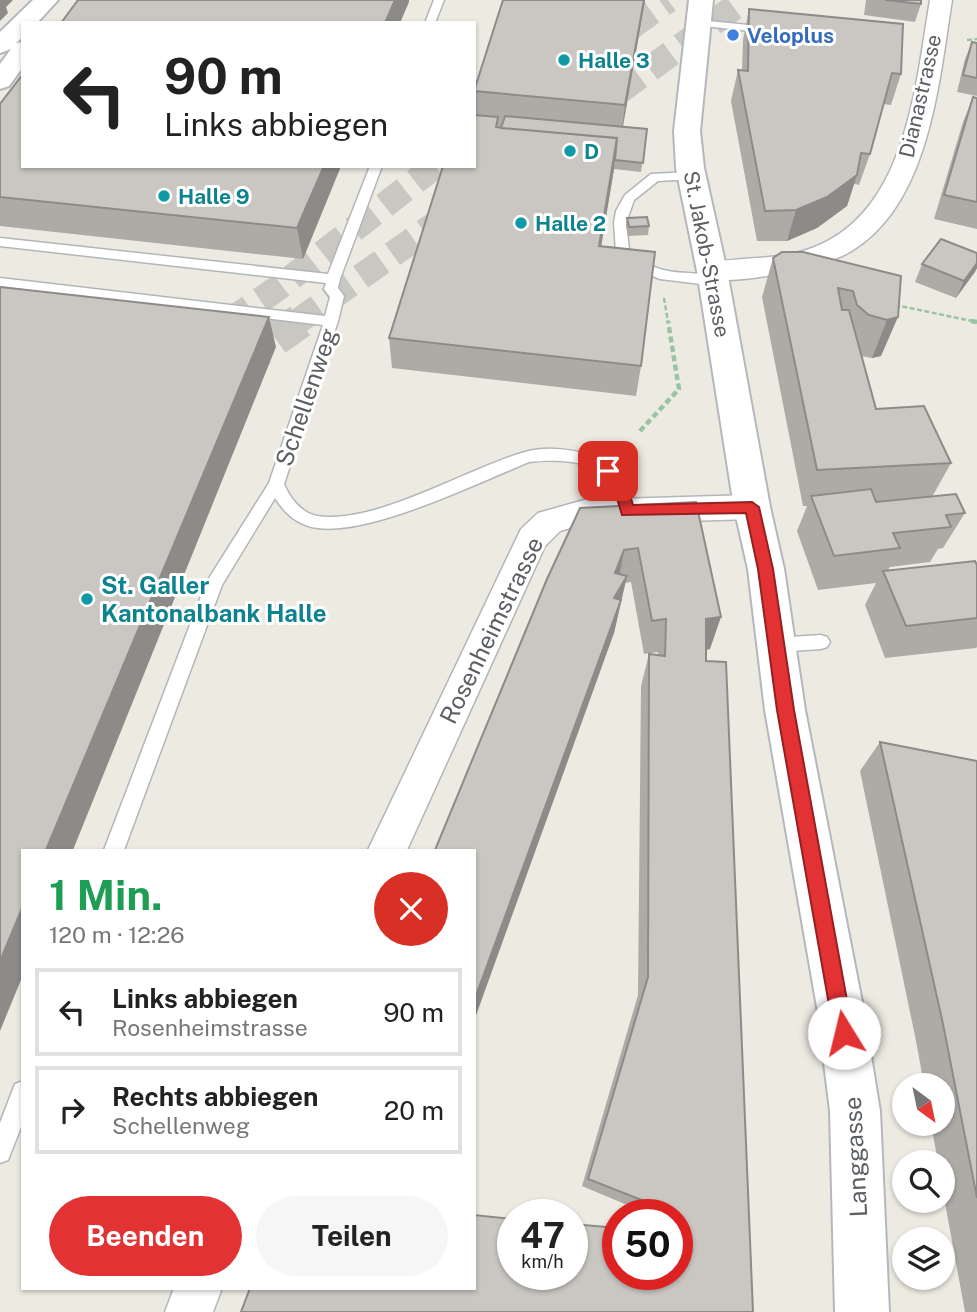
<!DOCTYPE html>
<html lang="de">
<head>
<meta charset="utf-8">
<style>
  :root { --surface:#fff; --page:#f6f6f6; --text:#222; --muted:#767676; --line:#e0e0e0; --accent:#e33233 }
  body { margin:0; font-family:"Public Sans",sans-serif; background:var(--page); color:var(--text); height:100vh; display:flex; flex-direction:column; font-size:26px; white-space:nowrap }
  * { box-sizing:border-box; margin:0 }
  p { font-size:23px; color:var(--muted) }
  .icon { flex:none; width:38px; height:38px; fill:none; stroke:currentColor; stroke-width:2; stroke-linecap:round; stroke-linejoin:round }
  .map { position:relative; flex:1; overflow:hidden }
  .side { position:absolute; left:21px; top:849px; width:455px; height:441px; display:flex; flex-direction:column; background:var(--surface); border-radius:0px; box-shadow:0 2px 5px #0004 }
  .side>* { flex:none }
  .hud { position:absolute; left:21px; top:21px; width:455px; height:147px; border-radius:0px; box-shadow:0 2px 5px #0004; background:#fff; color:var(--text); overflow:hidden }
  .needle { width:46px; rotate:147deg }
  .controls { position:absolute; left:892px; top:1073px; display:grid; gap:14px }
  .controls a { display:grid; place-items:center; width:63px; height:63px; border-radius:50%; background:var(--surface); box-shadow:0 2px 5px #0004; font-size:35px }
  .speed { position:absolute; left:497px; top:1199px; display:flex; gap:14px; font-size:35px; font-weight:700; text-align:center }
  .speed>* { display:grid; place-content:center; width:91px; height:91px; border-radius:50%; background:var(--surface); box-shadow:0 2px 5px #0004; line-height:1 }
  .speed small { font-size:18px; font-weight:400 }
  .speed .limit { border:10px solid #d22; background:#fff; color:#111 }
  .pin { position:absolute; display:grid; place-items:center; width:60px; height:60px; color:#fff; margin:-30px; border-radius:14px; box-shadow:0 4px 10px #0006 }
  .me { position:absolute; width:77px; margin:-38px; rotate:351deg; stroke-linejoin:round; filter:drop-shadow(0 0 5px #0008) }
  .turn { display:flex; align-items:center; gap:24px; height:147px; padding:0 28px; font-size:32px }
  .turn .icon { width:91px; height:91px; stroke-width:2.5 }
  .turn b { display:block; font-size:49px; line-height:60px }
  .round { display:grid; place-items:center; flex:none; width:74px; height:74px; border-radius:37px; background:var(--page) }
  .summary { display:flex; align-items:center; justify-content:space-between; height:119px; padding:0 28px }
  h1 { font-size:42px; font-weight:700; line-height:52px; color:#1e9e55 }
  .primary-button { display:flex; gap:14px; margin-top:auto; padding:14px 28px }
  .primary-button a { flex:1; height:80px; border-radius:42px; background:var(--accent); color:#fff; font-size:28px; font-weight:700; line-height:80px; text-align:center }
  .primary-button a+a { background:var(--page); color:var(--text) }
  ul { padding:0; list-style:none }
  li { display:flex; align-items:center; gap:21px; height:88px; margin:0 14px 10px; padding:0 14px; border:4px solid var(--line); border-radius:0px }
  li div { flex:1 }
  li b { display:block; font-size:26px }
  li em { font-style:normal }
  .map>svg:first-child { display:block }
</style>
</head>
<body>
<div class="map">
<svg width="977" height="1312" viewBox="0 0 977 1312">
  <rect width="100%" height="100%" fill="#edeae2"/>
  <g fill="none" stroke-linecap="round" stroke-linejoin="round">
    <g stroke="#c8c7c2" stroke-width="26" stroke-dasharray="26 13" stroke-linecap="butt">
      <path d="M599 50 668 0"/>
      <path d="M587 115 744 0"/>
      <path d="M228 322 278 288 435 166"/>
      <path d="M297 322 465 203"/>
    </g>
    <g stroke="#c8c7c2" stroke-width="35" stroke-dasharray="35 18" stroke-linecap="butt">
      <path d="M207 337 231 321"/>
      <path d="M232 369 300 321"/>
    </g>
    <defs>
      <g id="lane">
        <path d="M434 0H444L435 23H425Z"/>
        <path d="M698 20 768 27 773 30 768 33 694 25 693 23Z"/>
        <path d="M370 166H382L340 279 338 288 344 296 338 321 284 484C290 498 301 513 317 516 376 525 468 468 525 452 546 446 572 449 593 456 621 466 630 483 635 511L633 515H621C617 506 619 493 612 483 596 459 555 459 529 462 478 483 371 535 318 528 299 526 285 514 275 498L222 585 124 850H104L206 583 269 483 323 325 0 286V278L325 316 330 297 324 289 326 283 0 246V238L328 274Z"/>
        <path d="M691 172 697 176 695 179 658 181 634 200 626 223 629 250C663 281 681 268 719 277L721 280 714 284H701L660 279 638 270 616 251 614 223 616 211 625 195 651 174Z"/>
        <path d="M821 635 827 637 830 642 827 647 821 649 775 652 769 650 766 645 769 640 775 638Z"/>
        <path d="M23 1081V1122L8 1160 0 1163V1123L15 1084Z"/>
      </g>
      <g id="street">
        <path d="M930 0H952C939 81 930 202 853 250 834 262 809 268 787 272 762 277 728 284 703 277L699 271 703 265C735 256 770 261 803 251 906 221 915 89 930 0Z"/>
        <path d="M752 495 763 498 768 507 763 516 752 519 584 524 560 531 545 546 407 850H368L521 529 538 513 584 500Z"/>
        <path d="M174 1288H222L213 1312H165Z"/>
      </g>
      <g id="secondary">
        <path d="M33 0H58L37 23H23V37L16 43 23 42V67L9 86 0 89V64L11 49 0 53V32Z"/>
        <path d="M689 0H713L700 131 704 168 727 271 770 507 784 569 805 710 863 1007 880 1111 889 1312H835L830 1111 817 1007 765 710 748 569 734 507 697 271 676 168 674 131Z"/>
      </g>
    </defs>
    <use href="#lane" stroke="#b3b6b9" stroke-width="3"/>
    <use href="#street" stroke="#b3b6b9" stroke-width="3"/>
    <use href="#secondary" stroke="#b4b8bc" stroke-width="4"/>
    <g stroke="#99c4a2" stroke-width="2.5" stroke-dasharray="5 2.5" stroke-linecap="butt">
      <path d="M967 40 977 39"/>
      <path d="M664 298 668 322"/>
      <path d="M895 305 977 322"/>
    </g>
    <g stroke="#99c4a2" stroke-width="4.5" stroke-dasharray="6 3.5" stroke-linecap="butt">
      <path d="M971 321 977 322"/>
      <path d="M640 431 679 389 668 321"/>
    </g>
    <use href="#lane" fill="#fff" fill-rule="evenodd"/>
    <use href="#street" fill="#fff" fill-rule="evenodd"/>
    <use href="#secondary" fill="#fff" fill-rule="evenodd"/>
  </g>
  <g fill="#aeaba7">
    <path d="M503 0H645L623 127 647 129 641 172 614 169 601 246 641 366 636 396 392 368 389 338 474 166V89Z"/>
    <path d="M866 0H921V4L915 22 864 15Z"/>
    <path d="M749 9 901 74 891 105 883 104 870 154 859 185 854 184 847 206 817 228 787 241H757L731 101 738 70 742 71 743 40Z"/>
    <path d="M972 42 977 43V96L957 92 965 59Z"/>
    <path d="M973 97 977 98V229L934 219 963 122Z"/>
    <path d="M0 104 23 166H341L303 259 0 226Z"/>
    <path d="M627 218 649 226 648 235 628 236 626 226Z"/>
    <path d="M977 253V268L956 298 915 282 922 264Z"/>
    <path d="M773 258 901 276 881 356 872 358 861 356 876 409 951 463 932 497 965 513 943 548 938 549 930 562 890 567 888 570 977 565V647L976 648 885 658 865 605 876 583 818 590 797 531 807 506H803L762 297Z"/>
    <path d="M696 502 710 649 706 650V661L753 1312 618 1274 677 1214H638L639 1210 582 1186 638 995 641 686 649 654 658 655V652L644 654 631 582 625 583 614 633 547 579Z"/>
    <path d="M880 742 977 761V1312H965L943 1192V1162H938L931 1124H943V1085H924L916 1041 860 771Z"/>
  </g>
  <g fill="#8d8b88">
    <path d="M0 0H13L6 7 8 13 0 21Z"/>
    <path d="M395 0H409V2L400 23H385Z"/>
    <path d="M644 0H645L621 136 625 105Z"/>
    <path d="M617 138 614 169 596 277 599 246Z"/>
    <path d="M324 166H341L303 259 297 228Z"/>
    <path d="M857 175 847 206 817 228 787 241 796 210Z"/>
    <path d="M977 263V268L975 272 956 298 964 281Z"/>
    <path d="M269 317 276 347 73 850H46Z"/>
    <path d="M898 317 881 356 872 358 887 320Z"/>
    <path d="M624 550 618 584 615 573Z"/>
    <path d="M627 576 614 633 474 1021V1001L614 598Z"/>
    <path d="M721 617 710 649 696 652 706 619Z"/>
    <path d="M23 906V975L0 1031V961Z"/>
  </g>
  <g fill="#cac7c2" stroke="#8d8b88" stroke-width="2">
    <path d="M78 0H395L385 23H61Z"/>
    <path d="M503 0H644L625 105 474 91Z"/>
    <path d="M885 0H921V4Z"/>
    <path d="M749 9 903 24 901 74 892 73 870 154 861 153 857 175 827 197 796 210 765 211 738 70 748 71Z"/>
    <path d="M972 42 977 43V78L963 75Z"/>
    <path d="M23 74V166H324L297 228 0 197V104Z"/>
    <path d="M973 97 977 98V202L944 195Z"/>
    <path d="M474 115 498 117 496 127 617 138 599 246 655 252 641 366 389 338 443 166H474Z"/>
    <path d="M505 116 647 129 643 163 615 160 617 138 501 128Z"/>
    <path d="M647 217 649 226 629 227 627 218Z"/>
    <path d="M941 239 977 253V263L964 281 922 264Z"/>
    <path d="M782 252H803L901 276 898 317 887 320 869 315 857 305 853 291 838 288 842 310H849L876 409 924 406 951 463 817 470 773 258Z"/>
    <path d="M0 287 269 317 46 850H23V906L0 961Z"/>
    <path d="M871 489 876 502 956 494 965 513 946 515 951 527 893 533 900 548 834 556 811 496Z"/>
    <path d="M696 502 721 617 706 619V661L726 662 753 1312H241L250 1288H474V1215L513 1219V1274H572V1224L618 1228V1274H677V1214H649V1203L588 1179 648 977 649 654 665 656 666 619 652 621 638 548 624 550 615 573 627 576 614 598 621 600 474 1001V850H435L547 579 580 508Z"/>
    <path d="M975 561 977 565V618L906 626 883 571Z"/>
    <path d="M880 742 977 761V1198L943 1024Z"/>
  </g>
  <path fill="#e33233" stroke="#942021" stroke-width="2" d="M608 466 624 476 633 505 752 502 759 507 773 569 794 710 853 1033 850 1040 844 1042 837 1040 834 1033 777 710 758 569 746 513 622 515 612 482 601 471Z"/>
  <circle fill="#3f7fe0" stroke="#fff" stroke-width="2.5" cx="733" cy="35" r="7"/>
  <g fill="#0f9aa8" stroke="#fff" stroke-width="2.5">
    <circle cx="564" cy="60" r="7"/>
    <circle cx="570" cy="151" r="7"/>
    <circle cx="164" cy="196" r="7"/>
    <circle cx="521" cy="223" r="7"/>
    <circle cx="87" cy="599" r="7"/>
  </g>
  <g text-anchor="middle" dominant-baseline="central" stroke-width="6" stroke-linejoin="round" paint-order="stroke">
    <g font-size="21" font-weight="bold" fill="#366cbe" stroke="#fff" text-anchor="start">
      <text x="747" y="35">Veloplus</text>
    </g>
    <g font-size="21" font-weight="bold" fill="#0d838f" stroke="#fff" text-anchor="start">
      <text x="578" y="60">Halle 3</text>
      <text x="584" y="151">D</text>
      <text x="178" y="196">Halle 9</text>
      <text x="535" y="223">Halle 2</text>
    </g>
    <g font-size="21" fill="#5b5f63" stroke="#fff">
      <text transform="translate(920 96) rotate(-77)">Dianastrasse</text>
      <text transform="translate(707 254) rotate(79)">St. Jakob-Strasse</text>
    </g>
    <g font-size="24" fill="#5b5f63" stroke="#fff">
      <text transform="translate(306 397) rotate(-71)">Schellenweg</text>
      <text transform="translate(491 630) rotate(-64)">Rosenheimstrasse</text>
      <text transform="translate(855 1157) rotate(-93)">Langgasse</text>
    </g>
    <g font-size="24" font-weight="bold" fill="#0d838f" stroke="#fff" text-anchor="start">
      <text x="101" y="585">St. Galler<tspan x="101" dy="28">Kantonalbank Halle</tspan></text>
    </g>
  </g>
</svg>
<div class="controls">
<a><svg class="needle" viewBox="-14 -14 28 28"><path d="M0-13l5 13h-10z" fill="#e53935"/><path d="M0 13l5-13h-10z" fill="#767676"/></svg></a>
<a><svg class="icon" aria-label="search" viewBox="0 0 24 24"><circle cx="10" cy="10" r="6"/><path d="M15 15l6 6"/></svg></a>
<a><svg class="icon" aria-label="layers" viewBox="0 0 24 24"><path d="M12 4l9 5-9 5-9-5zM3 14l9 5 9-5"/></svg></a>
</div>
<div class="speed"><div>47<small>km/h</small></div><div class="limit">50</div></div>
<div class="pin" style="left:608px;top:471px;background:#d93025"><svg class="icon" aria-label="arrive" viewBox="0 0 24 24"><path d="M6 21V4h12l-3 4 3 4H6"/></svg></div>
<svg class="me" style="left:844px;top:1033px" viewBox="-20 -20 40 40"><circle r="19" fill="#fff"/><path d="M0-13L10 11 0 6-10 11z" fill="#e33233"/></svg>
<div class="hud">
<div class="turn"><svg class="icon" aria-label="left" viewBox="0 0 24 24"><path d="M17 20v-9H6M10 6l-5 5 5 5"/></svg><div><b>90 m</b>Links abbiegen</div></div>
</div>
<section class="side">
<div class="summary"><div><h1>1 Min.</h1><p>120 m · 12:26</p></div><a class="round" style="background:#d93025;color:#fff"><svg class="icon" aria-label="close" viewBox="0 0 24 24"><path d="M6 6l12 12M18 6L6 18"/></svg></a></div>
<ul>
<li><svg class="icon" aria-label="left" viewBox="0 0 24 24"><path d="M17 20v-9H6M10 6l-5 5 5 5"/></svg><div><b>Links abbiegen</b><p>Rosenheimstrasse</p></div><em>90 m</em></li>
<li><svg class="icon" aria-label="right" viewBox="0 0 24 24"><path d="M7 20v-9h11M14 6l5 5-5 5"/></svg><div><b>Rechts abbiegen</b><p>Schellenweg</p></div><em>20 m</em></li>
</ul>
<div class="primary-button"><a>Beenden</a><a>Teilen</a></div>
</section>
</div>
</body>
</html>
